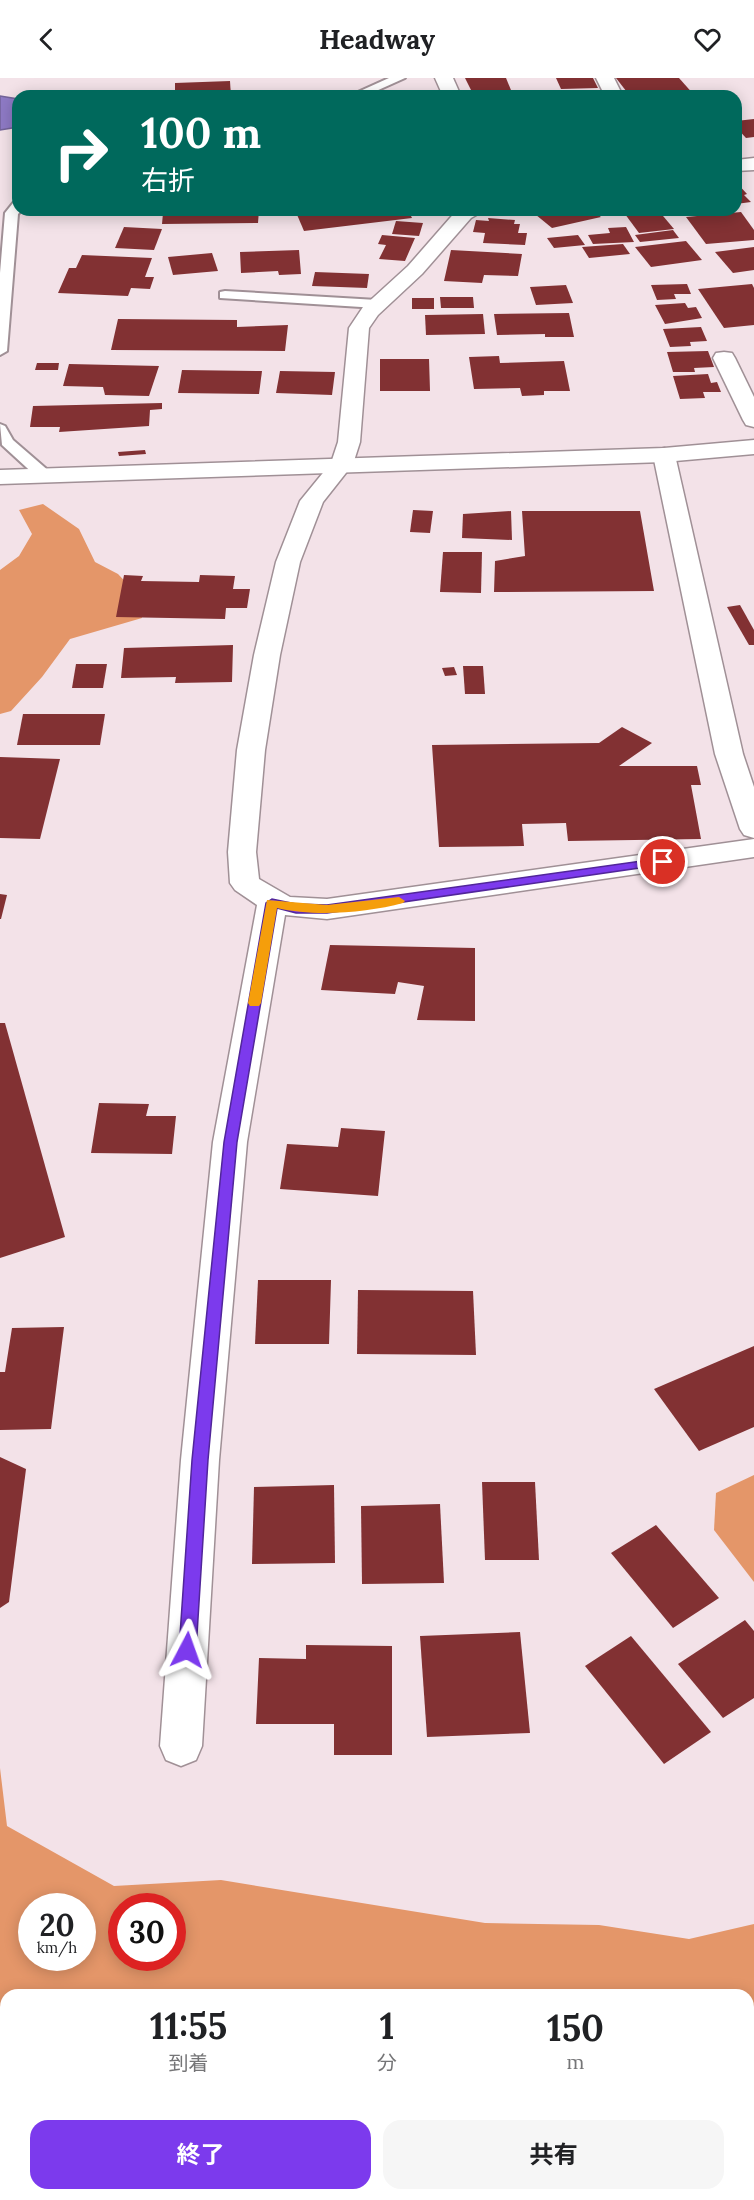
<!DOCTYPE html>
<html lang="ja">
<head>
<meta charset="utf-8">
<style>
  :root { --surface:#fff; --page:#f6f6f6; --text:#202124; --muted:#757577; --accent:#7c3aed }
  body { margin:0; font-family:Lora,"Noto Sans JP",serif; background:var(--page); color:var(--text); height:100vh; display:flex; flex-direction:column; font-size:22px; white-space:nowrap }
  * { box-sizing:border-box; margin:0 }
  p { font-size:20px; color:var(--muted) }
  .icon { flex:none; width:33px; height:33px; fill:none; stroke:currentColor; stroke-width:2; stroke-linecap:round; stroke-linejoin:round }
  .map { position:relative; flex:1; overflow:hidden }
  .drawer { position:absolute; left:0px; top:1911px; width:754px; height:212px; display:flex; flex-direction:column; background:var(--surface); border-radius:18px 18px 0 0; box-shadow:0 3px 15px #0003 }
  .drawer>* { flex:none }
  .top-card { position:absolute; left:12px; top:12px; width:730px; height:126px; border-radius:18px; box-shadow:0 3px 15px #0003; background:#00695c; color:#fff; overflow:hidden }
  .speed { position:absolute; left:18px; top:1815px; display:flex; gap:12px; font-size:30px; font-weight:700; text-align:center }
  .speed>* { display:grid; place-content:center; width:78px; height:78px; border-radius:50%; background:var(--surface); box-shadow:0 3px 15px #0003; line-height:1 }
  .speed small { font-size:15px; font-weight:400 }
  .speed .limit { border:9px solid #d22; background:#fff; color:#111 }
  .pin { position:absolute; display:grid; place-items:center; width:51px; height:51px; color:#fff; margin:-26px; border:3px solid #fff; border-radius:50%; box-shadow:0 2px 6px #0007 }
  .me { position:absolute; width:66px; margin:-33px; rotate:4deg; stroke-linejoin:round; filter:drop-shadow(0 0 4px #0008) }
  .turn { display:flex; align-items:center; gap:21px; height:126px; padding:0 30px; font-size:27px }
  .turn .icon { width:78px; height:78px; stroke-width:2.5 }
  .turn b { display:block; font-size:42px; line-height:51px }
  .eta { display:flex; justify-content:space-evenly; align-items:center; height:102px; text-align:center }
  .eta b { font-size:36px; font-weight:700; line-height:42px }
  .primary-button { display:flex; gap:12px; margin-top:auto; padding:12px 30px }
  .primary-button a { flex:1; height:69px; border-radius:18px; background:var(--accent); color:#fff; font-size:24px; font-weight:700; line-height:69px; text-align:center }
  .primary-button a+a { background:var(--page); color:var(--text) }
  header { display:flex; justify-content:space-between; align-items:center; height:78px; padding:0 30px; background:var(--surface); font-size:27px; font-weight:700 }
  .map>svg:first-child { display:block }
</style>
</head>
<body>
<header><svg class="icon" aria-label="back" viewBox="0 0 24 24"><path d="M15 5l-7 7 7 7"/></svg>Headway<svg class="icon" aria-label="heart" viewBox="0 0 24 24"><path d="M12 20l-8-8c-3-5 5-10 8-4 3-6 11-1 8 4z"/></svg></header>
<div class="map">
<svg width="754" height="2122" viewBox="0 0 754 2122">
  <rect width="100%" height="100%" fill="#f3e2e8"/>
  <g fill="#e49669" fill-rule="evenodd">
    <path d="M43 426 79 451 95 484 118 496 137 516 142 540 70 561 42 599 11 633 0 636V492L19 478 32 456 19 432Z"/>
    <path d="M754 1397V1504L714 1452 716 1415Z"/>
    <path d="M0 1690 7 1748 114 1808 221 1802 485 1845 599 1847 689 1861 754 1846V2122H86L83 2117 748 2116V1917H6V2002L0 1993ZM32 1828H82V1880H32ZM122 1828H172V1880H122Z"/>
  </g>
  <g fill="#8e7ac5" stroke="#736399" stroke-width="1.5">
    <path d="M0 18 18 21V49L0 52Z"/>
    <path d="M0 1993 6 2002V2116L83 2117 86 2122H0Z"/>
  </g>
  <g fill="#823133">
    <path d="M465 0H506L513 17 474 18Z"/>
    <path d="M556 0H593L598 10 561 11Z"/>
    <path d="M616 0H679L695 18H630Z"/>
    <path d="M230 3 231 18H175V5Z"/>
    <path d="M754 41V59L746 60 736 49V43Z"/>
    <path d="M736 104 747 116 744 117 751 124 736 126Z"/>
    <path d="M187 132H259L258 145 162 146 163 135H187Z"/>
    <path d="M295 132H408L412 140 304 153Z"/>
    <path d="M530 132H592L601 139 552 150Z"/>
    <path d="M622 132H658L674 151 639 155Z"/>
    <path d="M741 134 754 152V162L706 166 686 139Z"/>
    <path d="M488 140 515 142 514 146H520L518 155H527L525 167 483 165 485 155 473 154 476 142 489 143Z"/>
    <path d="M396 143 423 145 419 158 392 156Z"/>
    <path d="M124 149 162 151 154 172 115 170Z"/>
    <path d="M626 149 634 164 593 166 588 157 610 155 608 150Z"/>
    <path d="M673 152 679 160 640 164 635 157Z"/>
    <path d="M382 157 415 160 405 183 379 181 386 167 378 166Z"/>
    <path d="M578 157 585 167 554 170 547 160Z"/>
    <path d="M686 163 702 182 651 189 635 169Z"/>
    <path d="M623 166 630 176 589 180 582 169Z"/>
    <path d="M754 169V192L733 195 715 174Z"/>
    <path d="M299 172 301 196 279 197 278 193 241 195 240 174Z"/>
    <path d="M451 172 522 176 518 198 484 197 482 205 444 203Z"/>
    <path d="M212 175 218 193 173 197 168 179Z"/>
    <path d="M82 177 152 180 145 199H154L150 211 131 210 128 218 58 215 69 190H76Z"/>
    <path d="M315 194 369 196 367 210 312 208Z"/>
    <path d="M687 206 691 216H674L676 221 657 222 651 207Z"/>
    <path d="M752 206 754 210V247L724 250 698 211Z"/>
    <path d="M566 207 573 225 536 227 530 209Z"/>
    <path d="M440 219H473L474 230H441Z"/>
    <rect x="412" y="220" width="22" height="11"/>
    <path d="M685 225 688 230 696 229 702 240 665 246 655 227Z"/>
    <path d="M569 235 574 259H545V256L497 257 494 236Z"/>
    <path d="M483 236 485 256 426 257 425 237Z"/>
    <path d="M118 241 237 242V249L288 247 285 273 111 272Z"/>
    <path d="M701 249 707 263 690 264 691 268 670 269 663 251Z"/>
    <path d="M708 273 714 289 694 290 695 294H673L667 274Z"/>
    <path d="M499 278 500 285 564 283 570 313H544V317L522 318 520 310 474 311 469 279Z"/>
    <path d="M380 281H429L430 313H380Z"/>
    <path d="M37 285H59L58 292H35Z"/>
    <path d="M69 286 159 288 149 318 105 317 103 309 63 308Z"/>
    <path d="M182 292 262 293 259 316 178 315Z"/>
    <path d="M280 293 335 294 332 317 276 315Z"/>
    <path d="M708 296 711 305 717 304 721 314H703L705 320 680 321 673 298Z"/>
    <path d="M162 325V331L150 332 149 348 59 354 60 349H30L33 328Z"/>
    <path d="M145 372 146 376 119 378 118 374Z"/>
    <path d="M413 432 433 433 430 455 410 454Z"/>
    <path d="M511 433 512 462 462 460 463 436Z"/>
    <path d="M522 433H640L654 513 494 514 495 483 525 478Z"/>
    <path d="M443 474H482L481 515 440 514Z"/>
    <path d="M124 497 143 498 141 503 199 504 200 497 235 498 233 511H250L247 530H226L225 541 116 539Z"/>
    <path d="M740 527 754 552V567H749L727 529Z"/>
    <path d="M233 567 232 604 175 605 176 599 121 600 124 570Z"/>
    <path d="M76 586H107L103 610H72Z"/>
    <path d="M463 588H483L485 616H465Z"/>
    <path d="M454 589 457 597 445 598 442 590Z"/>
    <path d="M23 636H105L100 667H17Z"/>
    <path d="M622 649 652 665 619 688H697L701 707H691L701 761 568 763 566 745 522 746 524 768 439 769 432 667 599 665Z"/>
    <path d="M0 679 60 681 40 761 0 760Z"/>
    <path d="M0 816 7 817 1 841H0Z"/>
    <path d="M330 867 475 870V943L417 942 424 908 398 904 395 916 321 912Z"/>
    <path d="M0 945H5L65 1159 0 1180Z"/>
    <path d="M99 1025 149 1026 146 1038H176L172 1076 91 1075Z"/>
    <path d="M341 1050 385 1053 378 1118 280 1111 287 1066 338 1069Z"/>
    <path d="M258 1202H331L329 1266H255Z"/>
    <path d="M358 1212 473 1213 476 1277 357 1276Z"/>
    <path d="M64 1249 51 1351 0 1352V1294H5L12 1250Z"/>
    <path d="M754 1268V1349L699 1373 654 1311Z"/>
    <path d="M0 1379 26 1391 9 1524 0 1530Z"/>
    <path d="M482 1404H535L539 1482H485Z"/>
    <path d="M334 1407 335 1485 252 1486 254 1409Z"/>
    <path d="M440 1426 444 1505 362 1506 361 1428Z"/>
    <path d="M656 1447 719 1520 673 1550 611 1475Z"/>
    <path d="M745 1542 754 1553V1620L723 1640 678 1586Z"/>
    <path d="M520 1554 530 1655 427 1659 420 1558Z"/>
    <path d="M631 1558 711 1654 664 1686 585 1588Z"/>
    <path d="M306 1567 392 1568V1677H334V1646H256L259 1580 306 1581Z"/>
  </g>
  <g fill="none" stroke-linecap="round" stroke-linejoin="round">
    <defs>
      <g id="service">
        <path d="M389 0H405L365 18H349Z"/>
        <path d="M18 124V132H22L18 136 7 273 0 277V195L5 135 13 125Z"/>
        <path d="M225 213 377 222 384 226 377 230 220 220V214Z"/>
        <path d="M0 346 5 348 13 362 50 394 52 397 50 400H38L2 367Z"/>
      </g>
      <g id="minor">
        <path d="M435 0H453L461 18H443Z"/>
        <path d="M596 0H614L623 18H605Z"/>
        <path d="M754 80V92L736 93V82Z"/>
        <path d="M457 132H485L471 140 422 196 378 237 369 250 360 364 353 386 323 424 300 484 280 577 265 672 256 774 259 801 290 819 327 821 754 761V779L327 841 285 837 247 1064 219 1382 202 1668 196 1682 181 1688 166 1682 160 1668 181 1382 213 1064 257 827 235 812 230 805 228 774 237 672 254 577 276 484 300 423 331 385 338 364 349 250 363 229 408 188Z"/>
        <path d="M724 274 732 275 735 280 754 319V349L746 347 743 342 713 280 716 275Z"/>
        <path d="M664 370 672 372 675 377 743 676 754 709V760L744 757 740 751 715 676 653 377 656 372Z"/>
      </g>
      <path id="tertiary" d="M754 362V376L664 384 0 406V392L664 370Z"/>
    </defs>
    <use href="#service" stroke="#a09096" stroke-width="4"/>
    <use href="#minor" stroke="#a09096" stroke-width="3"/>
    <use href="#tertiary" stroke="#a09096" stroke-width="3"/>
    <use href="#service" fill="#fff" fill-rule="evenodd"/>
    <use href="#minor" fill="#fff" fill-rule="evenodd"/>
    <use href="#tertiary" fill="#fff" fill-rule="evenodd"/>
  </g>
  <path fill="#7c3aed" stroke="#51269a" stroke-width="1.5" d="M663 780 667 781V786L327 835H296L277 830 237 1064 208 1382 196 1572 193 1578 187 1580 181 1578 179 1572 192 1382 224 1064 266 825 272 821 296 826 327 827Z"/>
  <path fill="#f59e0b" d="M399 819 405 823 403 825C366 835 314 839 277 830L261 925 259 928H250L248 925 267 822 327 827Z"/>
</svg>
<div class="speed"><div>20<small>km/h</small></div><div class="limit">30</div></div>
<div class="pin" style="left:663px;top:784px;background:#d93025"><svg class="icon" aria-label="arrive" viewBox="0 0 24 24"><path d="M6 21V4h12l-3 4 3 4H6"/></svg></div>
<svg class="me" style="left:187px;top:1572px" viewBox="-20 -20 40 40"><path d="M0-17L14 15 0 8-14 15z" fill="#7c3aed" stroke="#fff" stroke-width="4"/></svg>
<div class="top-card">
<div class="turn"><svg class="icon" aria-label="right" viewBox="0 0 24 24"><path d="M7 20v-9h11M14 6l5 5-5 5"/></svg><div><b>100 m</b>右折</div></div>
</div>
<section class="drawer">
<div class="eta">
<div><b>11:55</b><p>到着</p></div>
<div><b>1</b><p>分</p></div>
<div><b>150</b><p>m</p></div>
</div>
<div class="primary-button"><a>終了</a><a>共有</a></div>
</section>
</div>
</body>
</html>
